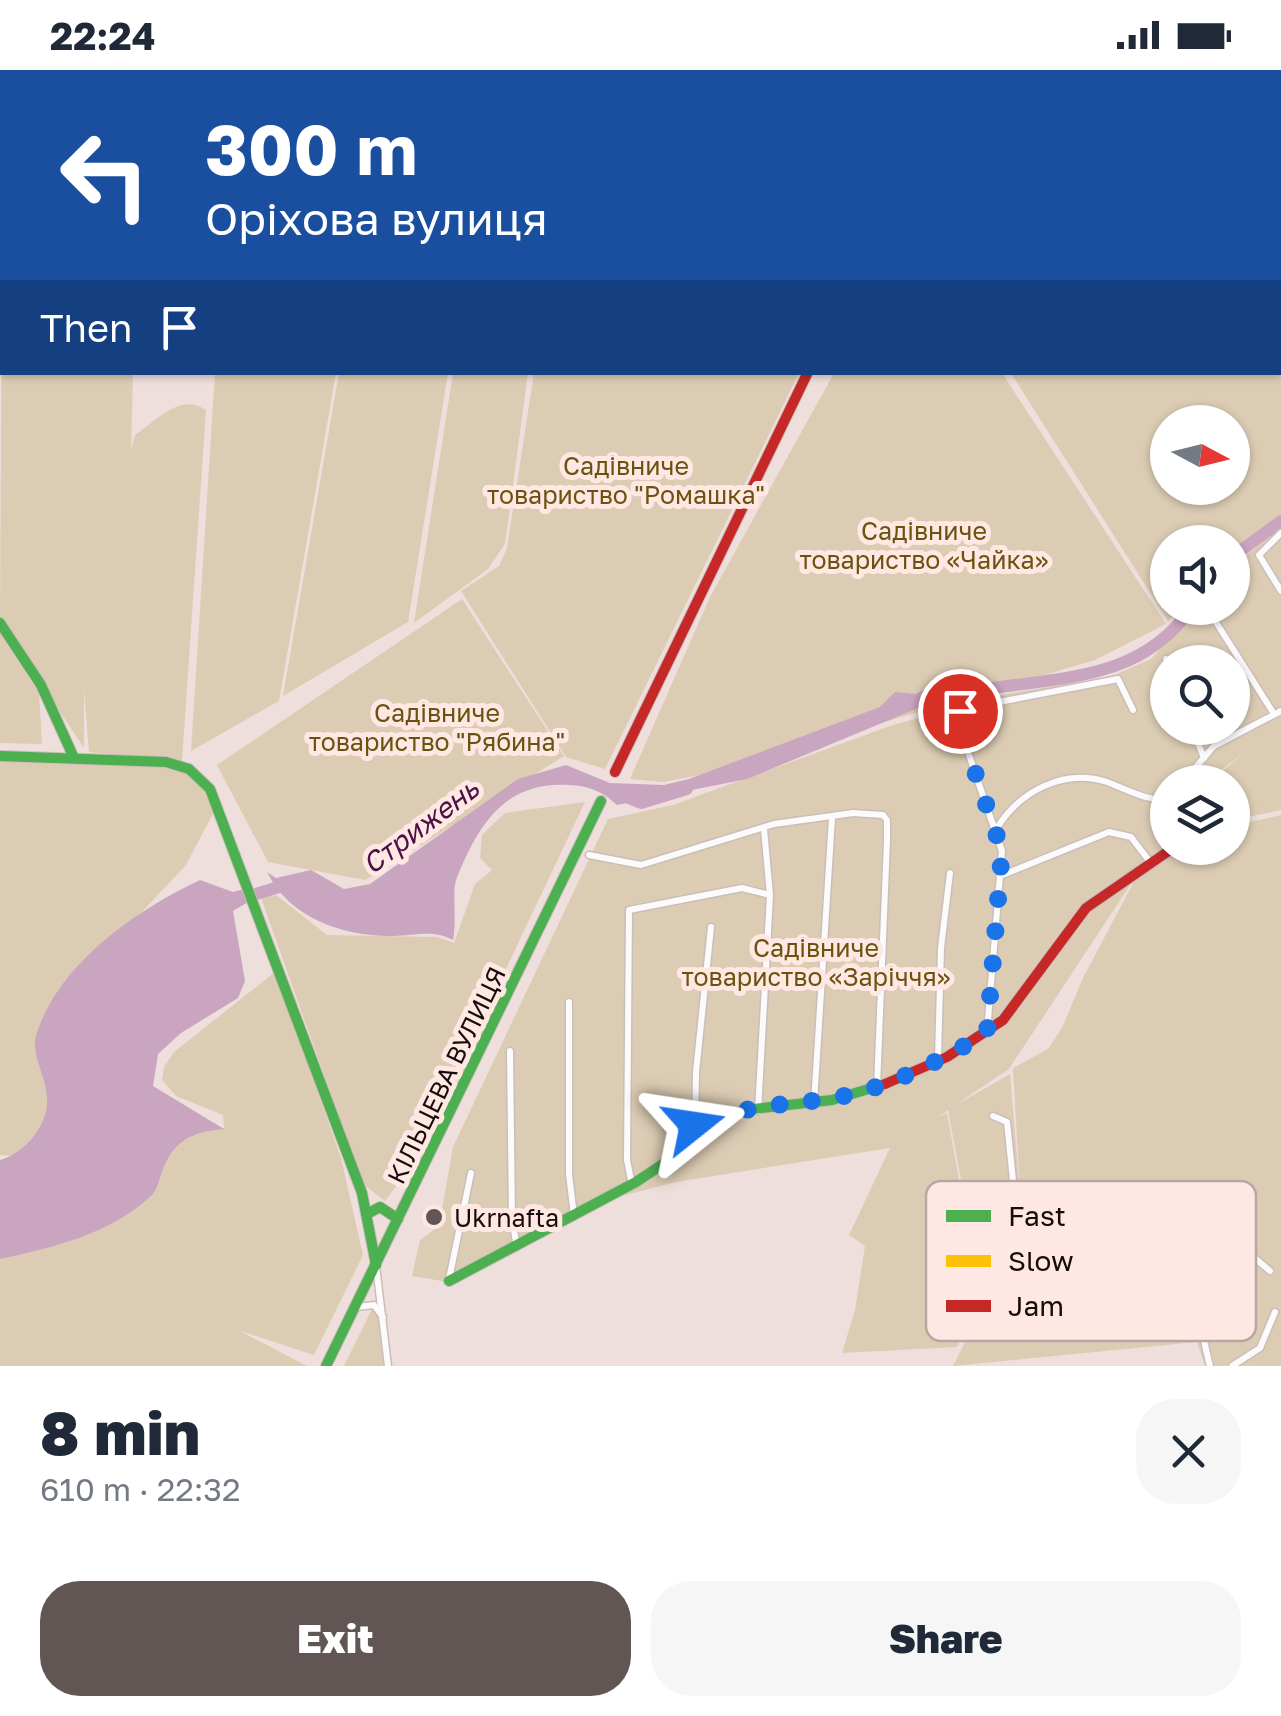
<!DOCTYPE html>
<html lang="en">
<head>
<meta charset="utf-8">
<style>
  :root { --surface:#fff; --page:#f6f6f7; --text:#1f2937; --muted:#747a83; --accent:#625654 }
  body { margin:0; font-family:"Golos Text",sans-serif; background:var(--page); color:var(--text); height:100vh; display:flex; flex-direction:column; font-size:38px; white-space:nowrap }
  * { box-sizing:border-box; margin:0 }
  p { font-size:32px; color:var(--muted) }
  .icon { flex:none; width:55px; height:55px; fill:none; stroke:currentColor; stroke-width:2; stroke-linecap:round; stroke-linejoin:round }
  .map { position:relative; height:1296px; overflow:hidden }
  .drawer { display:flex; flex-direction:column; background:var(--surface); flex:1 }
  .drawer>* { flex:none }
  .banner { position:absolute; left:0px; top:0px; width:1282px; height:305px; box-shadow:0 2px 8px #0004; background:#1a4fa0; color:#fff; overflow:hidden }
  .needle { width:65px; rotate:97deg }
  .controls { position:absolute; left:1150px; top:335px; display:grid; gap:20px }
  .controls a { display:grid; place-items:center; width:100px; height:100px; border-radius:50%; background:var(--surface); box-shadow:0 2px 8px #0004; font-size:50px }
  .pin { position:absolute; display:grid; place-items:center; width:85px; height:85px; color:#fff; margin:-42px; border:5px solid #fff; border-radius:50%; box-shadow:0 2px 10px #0007 }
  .me { position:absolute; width:110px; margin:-55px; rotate:75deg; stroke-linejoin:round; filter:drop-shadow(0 0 8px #0008) }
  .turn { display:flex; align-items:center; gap:35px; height:210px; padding:0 40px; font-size:45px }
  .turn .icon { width:130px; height:130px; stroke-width:2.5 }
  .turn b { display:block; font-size:70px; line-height:85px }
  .then { display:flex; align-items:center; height:95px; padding:0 40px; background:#0003; gap:20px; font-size:38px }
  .round { display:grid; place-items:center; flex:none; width:105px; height:105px; border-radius:40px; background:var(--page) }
  .overview { display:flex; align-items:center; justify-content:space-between; height:170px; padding:0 40px }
  h1 { font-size:60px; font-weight:800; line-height:75px }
  .button { display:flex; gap:20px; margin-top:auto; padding:20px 40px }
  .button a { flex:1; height:115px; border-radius:40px; background:var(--accent); color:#fff; font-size:40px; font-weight:800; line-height:115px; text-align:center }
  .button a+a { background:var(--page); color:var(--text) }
  .status { display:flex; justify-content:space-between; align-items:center; height:70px; padding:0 50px; background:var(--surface); direction:ltr }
  .status svg { height:28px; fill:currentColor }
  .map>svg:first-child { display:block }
</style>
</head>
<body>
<div class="status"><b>22:24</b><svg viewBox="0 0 49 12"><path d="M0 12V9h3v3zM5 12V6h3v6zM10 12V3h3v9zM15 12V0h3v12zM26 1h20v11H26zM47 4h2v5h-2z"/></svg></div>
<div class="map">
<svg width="1281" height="1296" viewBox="0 0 1281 1296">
  <rect width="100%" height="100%" fill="#eedfdc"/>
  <g fill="#dcccb4" fill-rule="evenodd">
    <path d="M0 0H145L2 2 0 179Z"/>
    <path d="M1126 0H1281V445L1233 480 1232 472H1168V538H1182L1168 551 1011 303 1280 302V2H1123ZM1168 352H1232V418H1168Z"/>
    <path d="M2 188V302L133 303 131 380 135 365C157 350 181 322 206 340L182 691 89 682 84 620V678L0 551Z"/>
    <path d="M215 303H336L279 631 191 681Z"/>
    <path d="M339 303H448L408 552 283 626Z"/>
    <path d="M453 303H528L505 474 488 499 414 553Z"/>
    <path d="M534 303H799L605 699 566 687 461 521 499 496 507 478Z"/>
    <path d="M834 303H1002L1166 554 1095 590 711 703 663 712 630 709 710 527Z"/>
    <path d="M1281 456V740L1233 750 1232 712 1212 710 1245 682 1211 708 1210 712H1168L1167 778H1232L1233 756 1281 745V1296H1205L1197 1272 953 1296 984 1234 948 1040 938 1047 947 1043 981 1232 957 1277 842 1283 855 1240 865 1176 849 1165 890 1078 676 1112 614 1128 448 1212 412 1206 420 1170 439 1156 453 1077 608 749 673 735 890 656 999 625 1110 607 1151 589 1197 538H1232L1233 496ZM1168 592H1232V658H1168ZM1140 800 1083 908 1062 958 1048 979 1013 998 1020 1122 1010 1004 954 1036 1009 999Z"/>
    <path d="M462 529 564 686 365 810 268 792 217 695Z"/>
    <path d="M0 564 39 623 42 674 0 673Z"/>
    <path d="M0 686 166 692 194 700 218 734 186 795 77 911 50 1054 20 1086 0 1085Z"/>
    <path d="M585 732 415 1091 385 1131 363 1114 261 828 276 825 327 865 437 867 454 873 475 814 492 800 480 788 482 765 505 743Z"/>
    <path d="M275 902 341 1088 363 1185 314 1285 238 1260 307 1296H0V1189C54 1178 108 1164 151 1126 157 1121 158 1113 161 1105 172 1072 190 1063 224 1058L223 1045 176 1026 162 1010 164 997 174 982Z"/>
    <path d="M374 1235 384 1248 387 1296H344Z"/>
  </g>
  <g fill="#caa5bf">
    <path d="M937 613 1010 616 952 624 747 709 617 735C602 721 589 716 569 715 505 711 478 754 456 810 452 821 457 853 453 870 431 859 417 866 393 866 344 867 289 848 267 802L276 808 311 800 344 819 370 814 518 709 566 695 610 713 664 715 689 709 880 637 895 622 916 624Z"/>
    <path d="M200 810 233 822 244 819 248 832 233 841 245 911 238 928 181 963 158 984 153 1016 224 1059C190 1062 172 1072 161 1105 158 1113 157 1121 151 1126 110 1164 53 1178 0 1189V1090C26 1082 49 1055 47 1027 46 1009 35 991 35 974 35 963 43 947 48 937 79 880 143 837 200 810Z"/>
  </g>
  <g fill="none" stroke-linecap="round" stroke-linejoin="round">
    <g stroke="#caa5bf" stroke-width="12">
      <path d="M1232 487 1281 451"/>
      <path d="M993 618C1069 607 1144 607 1191 538"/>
      <path d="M621 725 641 733 687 719"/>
      <path d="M230 832 292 813"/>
    </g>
    <defs>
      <g id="street">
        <path d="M391 0V2"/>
        <path d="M580 0V2"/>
        <path d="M1013 2 1014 0"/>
        <path d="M1281 463 1259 485 1281 521"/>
        <path d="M1214 549 1274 644"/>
        <path d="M1166 589 1168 593"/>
        <path d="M1192 658 1204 688"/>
        <path d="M1183 712 1214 676 1281 641"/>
        <path d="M997 758C1020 721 1064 698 1107 712 1126 719 1147 732 1168 729"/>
        <path d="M589 785 641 795 774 754 853 743 883 745 887 750V771L877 1017"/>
        <path d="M1000 806 1109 762 1131 767 1150 792"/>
        <path d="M569 932V1104L574 1146"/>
        <path d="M987 962 1002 781 956 647 968 638 1118 609 1133 640"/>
        <path d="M510 981 512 1150 517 1177"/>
        <path d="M938 988 941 878 950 803"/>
        <path d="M814 1033 832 748"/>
        <path d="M758 1041 770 825 764 759"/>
        <path d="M993 1046 1007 1052 1015 1130 1026 1151 1053 1155 1090 1152 1125 1142 1168 1149 1236 1172 1270 1201"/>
        <path d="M695 1061 696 1002 711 857"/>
        <path d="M632 1115 627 1090 629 840 742 818 770 825"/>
        <path d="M376 1196 388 1296"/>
        <path d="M449 1209 471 1103"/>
        <path d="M1192 1233 1007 1247 997 1210 1175 1199C1197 1220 1202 1267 1210 1296"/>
        <path d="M357 1237 374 1235 383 1247"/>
        <path d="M1232 1296 1260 1278 1275 1242"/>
      </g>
      <g id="fast">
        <path d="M0 553 41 615 74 688"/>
        <path d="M0 686 166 692 189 699 210 719 362 1123 376 1195"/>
        <path d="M367 1144 380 1137 398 1149"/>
        <path d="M449 1211 636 1112 669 1090 711 1050 745 1040 832 1030 885 1014"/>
        <path d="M326 1296 601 731"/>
      </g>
      <path id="slow" d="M952 2 954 0"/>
      <g id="jam">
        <path d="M615 702 808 302"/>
        <path d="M885 1014 947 987 1003 950 1086 838 1173 778"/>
      </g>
    </defs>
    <use href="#street" stroke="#cabebb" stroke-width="9"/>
    <use href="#fast" stroke="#cabebb" stroke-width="12"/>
    <use href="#slow" stroke="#cabebb" stroke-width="12"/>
    <use href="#jam" stroke="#cabebb" stroke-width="12"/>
    <use href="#street" stroke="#fcfafa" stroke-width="6"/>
    <use href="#fast" stroke="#4caf50" stroke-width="10"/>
    <use href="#slow" stroke="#ffc107" stroke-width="10"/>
    <use href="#jam" stroke="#c62828" stroke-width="10"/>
  </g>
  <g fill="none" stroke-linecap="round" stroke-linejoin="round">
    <path stroke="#1a73e8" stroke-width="18" stroke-dasharray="0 32.4" d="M694 1055 695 1062C734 1030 803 1037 852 1024 900 1012 944 988 987 963L1002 781 956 646 960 641"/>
  </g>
  <circle fill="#625654" stroke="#ffe8e3" stroke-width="4" cx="434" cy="1147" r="10"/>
  <g text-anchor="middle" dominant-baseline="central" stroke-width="10" stroke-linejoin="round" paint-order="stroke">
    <g font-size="25" fill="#6b530f" stroke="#ffe8e3">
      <text x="626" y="395">Садівниче<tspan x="626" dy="29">товариство "Ромашка"</tspan></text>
      <text x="924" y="460">Садівниче<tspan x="924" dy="29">товариство «Чайка»</tspan></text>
      <text x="437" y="642">Садівниче<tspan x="437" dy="29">товариство "Рябина"</tspan></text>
      <text x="816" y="877">Садівниче<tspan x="816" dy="29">товариство «Заріччя»</tspan></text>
    </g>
    <g font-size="25" fill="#160c0b" stroke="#ffe8e3">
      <text transform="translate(446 1005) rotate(-64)">КІЛЬЦЕВА ВУЛИЦЯ</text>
    </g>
    <g font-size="25" fill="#160c0b" stroke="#ffe8e3" text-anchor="start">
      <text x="454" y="1147">Ukrnafta</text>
    </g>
    <g font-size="28" font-style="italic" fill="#4a1144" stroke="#ffe8e3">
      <text transform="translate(420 756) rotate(-37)">Стрижень</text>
    </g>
  </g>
  <rect x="926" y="1111" width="330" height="160" rx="15" fill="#ffe8e3" stroke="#b9a6a2" stroke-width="2.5"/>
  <rect x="946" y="1140" width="45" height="12" fill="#4caf50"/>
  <rect x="946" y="1185" width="45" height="12" fill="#ffc107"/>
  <rect x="946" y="1230" width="45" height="12" fill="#c62828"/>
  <g font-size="28" fill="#160c0b">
    <text x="1008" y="1156">Fast</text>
    <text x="1008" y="1201">Slow</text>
    <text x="1008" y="1246">Jam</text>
  </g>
</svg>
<div class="controls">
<a><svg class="needle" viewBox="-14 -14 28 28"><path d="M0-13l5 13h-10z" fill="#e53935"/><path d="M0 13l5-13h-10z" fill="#747a83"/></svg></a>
<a><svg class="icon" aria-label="sound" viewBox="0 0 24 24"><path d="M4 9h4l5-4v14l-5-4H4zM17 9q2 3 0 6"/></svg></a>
<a><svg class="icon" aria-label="search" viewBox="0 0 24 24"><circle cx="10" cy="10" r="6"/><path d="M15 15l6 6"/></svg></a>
<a><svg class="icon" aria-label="layers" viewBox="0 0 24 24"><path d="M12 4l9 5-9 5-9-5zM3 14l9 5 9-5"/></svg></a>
</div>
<div class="pin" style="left:960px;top:641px;background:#d93025"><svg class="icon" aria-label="arrive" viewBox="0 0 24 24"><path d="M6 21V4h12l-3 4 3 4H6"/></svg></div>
<svg class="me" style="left:694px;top:1055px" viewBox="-20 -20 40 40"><path d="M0-17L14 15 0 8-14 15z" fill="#1a73e8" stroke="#fff" stroke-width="4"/></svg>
<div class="banner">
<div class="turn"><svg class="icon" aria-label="left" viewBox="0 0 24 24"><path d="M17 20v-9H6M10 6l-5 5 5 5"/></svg><div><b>300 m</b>Оріхова вулиця</div></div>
<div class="then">Then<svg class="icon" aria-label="arrive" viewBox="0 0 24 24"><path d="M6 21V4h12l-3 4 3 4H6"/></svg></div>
</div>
</div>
<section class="drawer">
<div class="overview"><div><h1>8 min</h1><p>610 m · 22:32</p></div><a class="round"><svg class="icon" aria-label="close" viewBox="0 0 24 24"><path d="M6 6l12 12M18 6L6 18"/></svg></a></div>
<div class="button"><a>Exit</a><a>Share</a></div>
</section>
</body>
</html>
